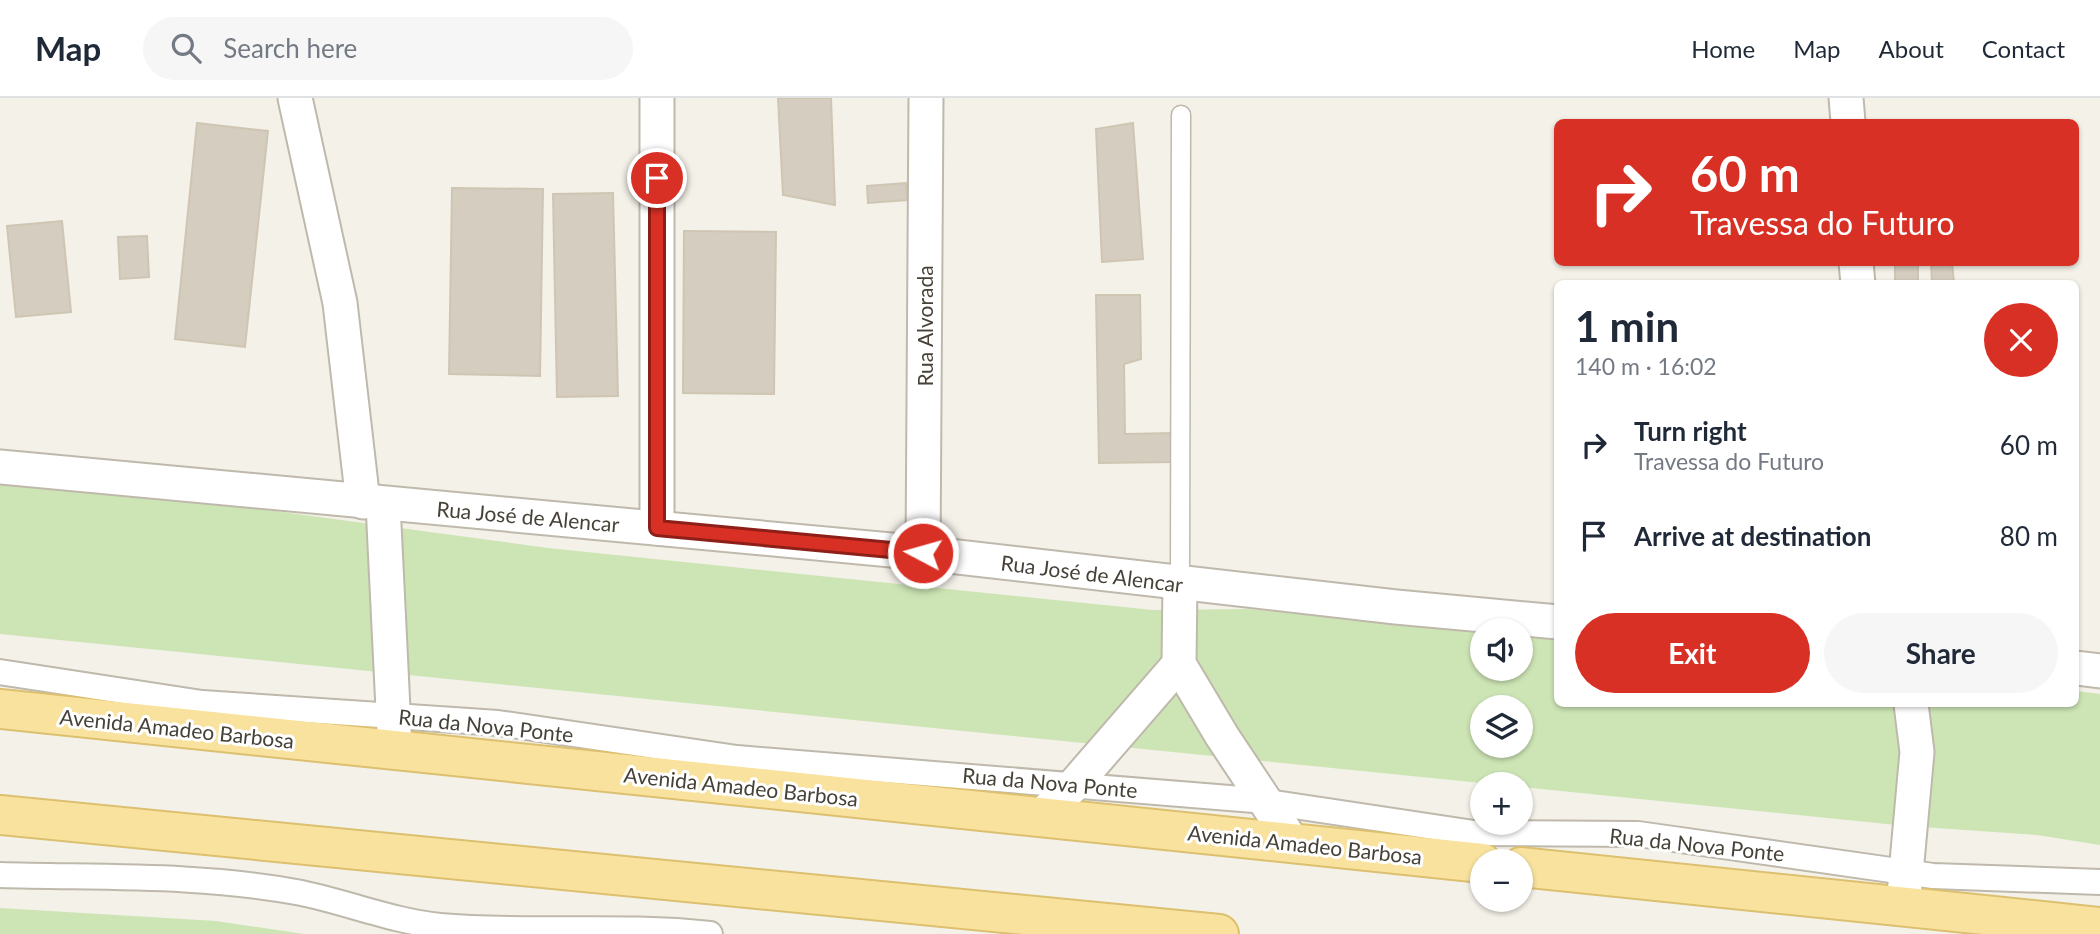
<!DOCTYPE html>
<html lang="en">
<head>
<meta charset="utf-8">
<style>
  :root { --surface:#fff; --page:#f6f6f7; --text:#1f2937; --muted:#747a83; --line:#e0e1e3; --accent:#d93025 }
  body { margin:0; font-family:Lato,sans-serif; background:var(--page); color:var(--text); height:100vh; display:flex; flex-direction:column; font-size:26px; white-space:nowrap }
  * { box-sizing:border-box; margin:0 }
  p { font-size:23px; color:var(--muted) }
  .icon { flex:none; width:38px; height:38px; fill:none; stroke:currentColor; stroke-width:2; stroke-linecap:round; stroke-linejoin:round }
  .map { position:relative; flex:1; overflow:hidden }
  .drawer { position:absolute; left:1554px; top:182px; width:525px; height:427px; display:flex; flex-direction:column; background:var(--surface); border-radius:10px; box-shadow:0 2px 5px #0004 }
  .drawer>* { flex:none }
  .top-card { position:absolute; left:1554px; top:21px; width:525px; height:147px; border-radius:10px; box-shadow:0 2px 5px #0004; background:#d93025; color:#fff; overflow:hidden }
  .controls { position:absolute; left:1470px; top:520px; display:grid; gap:14px }
  .controls a { display:grid; place-items:center; width:63px; height:63px; border-radius:50%; background:var(--surface); box-shadow:0 2px 5px #0004; font-size:35px }
  .pin { position:absolute; display:grid; place-items:center; width:60px; height:60px; color:#fff; margin:-30px; border:4px solid #fff; border-radius:50%; box-shadow:0 2px 7px #0007 }
  .me { position:absolute; width:77px; margin:-38px; rotate:276deg; stroke-linejoin:round; filter:drop-shadow(0 0 5px #0008) }
  .turn { display:flex; align-items:center; gap:24px; height:147px; padding:0 21px; font-size:32px }
  .turn .icon { width:91px; height:91px; stroke-width:2.5 }
  .turn b { display:block; font-size:49px; line-height:60px }
  .round { display:grid; place-items:center; flex:none; width:74px; height:74px; border-radius:37px; background:var(--page) }
  .overview { display:flex; align-items:center; justify-content:space-between; height:119px; padding:0 21px }
  h1 { font-size:42px; font-weight:700; line-height:52px }
  .action { display:flex; gap:14px; margin-top:auto; padding:14px 21px }
  .action a { flex:1; height:80px; border-radius:42px; background:var(--accent); color:#fff; font-size:28px; font-weight:700; line-height:80px; text-align:center }
  .action a+a { background:var(--page); color:var(--text) }
  ul { padding:0; list-style:none }
  li { display:flex; align-items:center; gap:21px; height:91px; padding:0 21px }
  li div { flex:1 }
  li b { display:block; font-size:26px }
  li em { font-style:normal }
  header { display:flex; align-items:center; gap:42px; box-sizing:border-box; height:98px; padding:0 35px; background:var(--surface); border-bottom:2px solid var(--line) }
  header strong { font-size:33px }
  nav { display:flex; gap:38px; margin-inline-start:auto; font-size:24px }
  .search { width:490px; height:63px; background:var(--page); display:flex; align-items:center; gap:18px; box-sizing:border-box; padding:0 24px; border-radius:38px; color:var(--muted); font-size:26px }
  .map>svg:first-child { display:block }
</style>
</head>
<body>
<header>
<strong>Map</strong>
<div class="search"><svg class="icon" aria-label="search" viewBox="0 0 24 24"><circle cx="10" cy="10" r="6"/><path d="M15 15l6 6"/></svg>Search here</div>
<nav><a>Home</a><a>Map</a><a>About</a><a>Contact</a></nav>
</header>
<div class="map">
<svg width="2100" height="836" viewBox="0 0 2100 836">
  <rect width="100%" height="100%" fill="#f4f1e9"/>
  <g fill="#cde5b5" fill-rule="evenodd">
    <path d="M0 381 96 389 548 450 1153 512 1248 511 1482 533V570H1521V537L1557 541 1558 606H2076V593L2100 596V747L2037 737 1906 728 1521 689V686H1491L0 536ZM1482 609H1521V648H1482Z"/>
    <path d="M0 810 216 823 304 836H0Z"/>
  </g>
  <g fill="#d5cdbf" stroke="#cfc5b3" stroke-width="2">
    <path d="M778 0H831L835 107 783 97Z"/>
    <path d="M197 25 268 33 245 249 175 241Z"/>
    <path d="M1133 25 1143 161 1102 164 1096 31Z"/>
    <path d="M906 85 908 102 868 105 867 88Z"/>
    <path d="M452 90 543 91 540 278 449 276Z"/>
    <path d="M613 95 618 298 557 299 553 96Z"/>
    <path d="M62 123 71 214 16 219 7 128Z"/>
    <path d="M684 133 776 134 774 296 683 295Z"/>
    <path d="M147 138 149 179 120 181 118 139Z"/>
    <rect x="1895" y="164" width="23" height="22"/>
    <path d="M1931 164H1952L1954 185 1932 186Z"/>
    <path d="M1096 197H1140L1141 261 1124 266 1125 336 1174 335V364L1099 365Z"/>
  </g>
  <g fill="none" stroke-linecap="round" stroke-linejoin="round">
    <defs>
      <path id="service" d="M1180 484 1181 17"/>
      <g id="pedestrian">
        <path d="M0 574 202 605 498 625 737 660 1254 702 1474 735 1638 736 1933 778 2100 784"/>
        <path d="M0 777C98 780 199 776 296 794 344 803 391 823 440 828 530 836 620 826 710 836"/>
      </g>
      <g id="minor">
        <path d="M295 0 340 205 363 404"/>
        <path d="M657 0V430"/>
        <path d="M1846 0 1848 24"/>
        <path d="M1856 164 1858 186"/>
        <path d="M0 369 923 455 1396 509 1558 524"/>
        <path d="M383 406 395 652"/>
        <path d="M923 455 926 0"/>
        <path d="M1180 484 1179 566 1222 638 1293 745"/>
        <path d="M2076 570 2100 573"/>
        <path d="M1040 719 1075 686 1179 566"/>
        <path d="M1903 808 1917 654 1911 606"/>
      </g>
      <g id="primary">
        <path d="M0 611 1482 765"/>
        <path d="M0 717 1219 836"/>
        <path d="M1521 769 2100 829"/>
      </g>
    </defs>
    <use href="#service" stroke="#bfb9ac" stroke-width="21"/>
    <use href="#pedestrian" stroke="#bfb9ac" stroke-width="28"/>
    <use href="#minor" stroke="#bfb9ac" stroke-width="37"/>
    <use href="#primary" stroke="#dcc06f" stroke-width="42"/>
    <use href="#service" stroke="#fff" stroke-width="18"/>
    <use href="#pedestrian" stroke="#fff" stroke-width="24"/>
    <use href="#minor" stroke="#fff" stroke-width="33"/>
    <use href="#primary" stroke="#f8e29e" stroke-width="38"/>
  </g>
  <g fill="none" stroke-linecap="round" stroke-linejoin="round">
    <defs>
      <path id="route" d="M657 80V430L923 455"/>
    </defs>
    <use href="#route" stroke="#8d1f18" stroke-width="18"/>
    <use href="#route" stroke="#d93025" stroke-width="12"/>
  </g>
  <g text-anchor="middle" dominant-baseline="central" stroke-width="6" stroke-linejoin="round" paint-order="stroke">
    <g font-size="21" fill="#474238" stroke="#fff">
      <text transform="translate(924 228) rotate(-90)">Rua Alvorada</text>
      <text transform="translate(528 418) rotate(5)">Rua José de Alencar</text>
      <text transform="translate(1092 475) rotate(7)">Rua José de Alencar</text>
      <text transform="translate(486 627) rotate(6)">Rua da Nova Ponte</text>
      <text transform="translate(177 630) rotate(6)">Avenida Amadeo Barbosa</text>
      <text transform="translate(1050 684) rotate(5)">Rua da Nova Ponte</text>
      <text transform="translate(741 688) rotate(6)">Avenida Amadeo Barbosa</text>
      <text transform="translate(1305 746) rotate(6)">Avenida Amadeo Barbosa</text>
      <text transform="translate(1697 746) rotate(6)">Rua da Nova Ponte</text>
    </g>
  </g>
</svg>
<div class="controls">
<a><svg class="icon" aria-label="sound" viewBox="0 0 24 24"><path d="M4 9h4l5-4v14l-5-4H4zM17 9q2 3 0 6"/></svg></a>
<a><svg class="icon" aria-label="layers" viewBox="0 0 24 24"><path d="M12 4l9 5-9 5-9-5zM3 14l9 5 9-5"/></svg></a>
<a>+</a>
<a>−</a>
</div>
<div class="pin" style="left:657px;top:80px;background:#d93025"><svg class="icon" aria-label="arrive" viewBox="0 0 24 24"><path d="M6 21V4h12l-3 4 3 4H6"/></svg></div>
<svg class="me" style="left:923px;top:455px" viewBox="-20 -20 40 40"><circle r="17" fill="#d93025" stroke="#fff" stroke-width="3"/><path d="M0-11L8 9 0 5-8 9z" fill="#fff"/></svg>
<div class="top-card">
<div class="turn"><svg class="icon" aria-label="right" viewBox="0 0 24 24"><path d="M7 20v-9h11M14 6l5 5-5 5"/></svg><div><b>60 m</b>Travessa do Futuro</div></div>
</div>
<section class="drawer">
<div class="overview"><div><h1>1 min</h1><p>140 m · 16:02</p></div><a class="round" style="background:#d93025;color:#fff"><svg class="icon" aria-label="close" viewBox="0 0 24 24"><path d="M6 6l12 12M18 6L6 18"/></svg></a></div>
<ul>
<li><svg class="icon" aria-label="right" viewBox="0 0 24 24"><path d="M7 20v-9h11M14 6l5 5-5 5"/></svg><div><b>Turn right</b><p>Travessa do Futuro</p></div><em>60 m</em></li>
<li><svg class="icon" aria-label="arrive" viewBox="0 0 24 24"><path d="M6 21V4h12l-3 4 3 4H6"/></svg><div><b>Arrive at destination</b></div><em>80 m</em></li>
</ul>
<div class="action"><a>Exit</a><a>Share</a></div>
</section>
</div>
</body>
</html>
